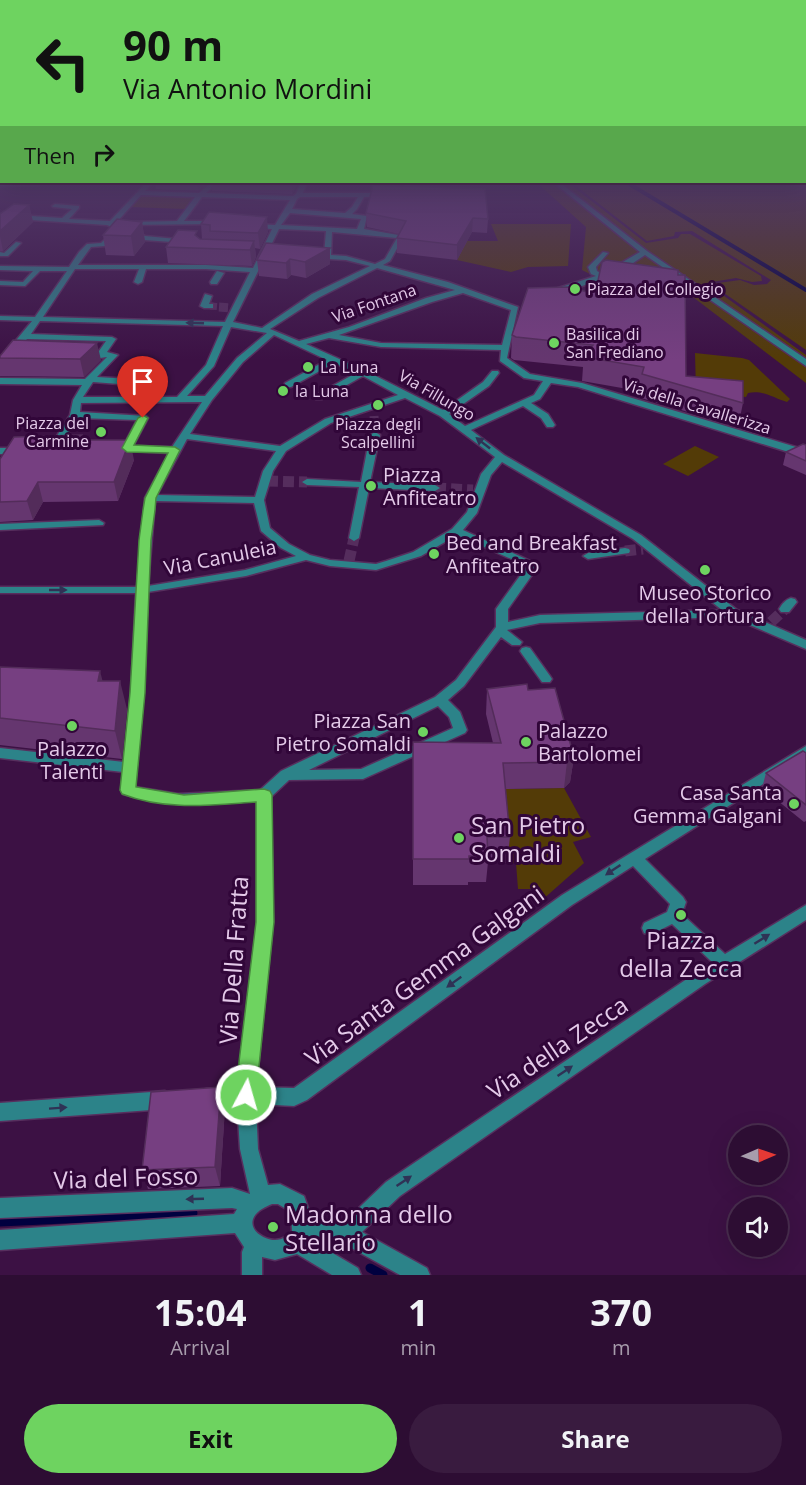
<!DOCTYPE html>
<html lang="en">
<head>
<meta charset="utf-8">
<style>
  :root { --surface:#2d0d33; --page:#391b3f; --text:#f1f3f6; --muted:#a79cac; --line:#482d4e; --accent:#6ed360 }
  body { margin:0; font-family:"Open Sans",sans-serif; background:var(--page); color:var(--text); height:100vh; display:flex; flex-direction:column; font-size:22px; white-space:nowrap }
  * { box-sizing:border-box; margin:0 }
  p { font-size:20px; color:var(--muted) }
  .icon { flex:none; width:33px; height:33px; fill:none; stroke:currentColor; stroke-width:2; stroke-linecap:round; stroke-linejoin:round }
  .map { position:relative; height:1275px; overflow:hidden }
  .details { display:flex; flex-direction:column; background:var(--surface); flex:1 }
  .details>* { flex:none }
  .top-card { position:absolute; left:0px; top:0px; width:807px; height:183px; box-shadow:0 6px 24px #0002,0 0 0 2px var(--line); background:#6ed360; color:#111; overflow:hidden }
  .needle { width:39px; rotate:88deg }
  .controls { position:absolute; left:728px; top:1125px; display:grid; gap:12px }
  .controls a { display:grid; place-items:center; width:60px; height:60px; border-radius:50%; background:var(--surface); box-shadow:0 6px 24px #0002,0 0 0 2px var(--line); font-size:30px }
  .pin { position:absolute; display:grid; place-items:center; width:51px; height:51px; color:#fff; margin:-62px -26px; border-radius:50% 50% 50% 0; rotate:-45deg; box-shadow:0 0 6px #0007 }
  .pin .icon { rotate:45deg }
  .me { position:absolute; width:66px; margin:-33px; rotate:6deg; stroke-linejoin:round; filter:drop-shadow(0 0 4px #0008) }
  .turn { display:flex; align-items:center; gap:21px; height:126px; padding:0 24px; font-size:27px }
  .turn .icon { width:78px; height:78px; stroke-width:2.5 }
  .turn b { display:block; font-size:42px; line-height:51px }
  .then { display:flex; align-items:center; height:57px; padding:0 24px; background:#0003; gap:12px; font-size:22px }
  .eta { display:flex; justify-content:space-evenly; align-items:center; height:102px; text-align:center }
  .eta b { font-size:36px; font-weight:700; line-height:42px }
  .cta { display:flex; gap:12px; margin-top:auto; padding:12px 24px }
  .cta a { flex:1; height:69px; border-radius:36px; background:var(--accent); color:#111; font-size:24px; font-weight:700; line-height:69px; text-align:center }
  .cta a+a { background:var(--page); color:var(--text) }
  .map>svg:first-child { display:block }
</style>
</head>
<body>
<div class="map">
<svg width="806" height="1275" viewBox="0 0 806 1275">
  <rect width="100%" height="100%" fill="#3c1144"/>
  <g fill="#533b07">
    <path d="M806 181V350L711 284 740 280 754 285 767 284 771 280 692 231 675 232 674 236 647 241 571 182Z"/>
    <path d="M536 182H567L646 243 678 238 681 234H690L761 276 762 281 752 282 736 278 706 283 806 355V383L677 285 609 279 592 275 582 270 586 227Z"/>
    <path d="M140 195 193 198 185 209 129 207Z"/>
    <path d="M491 224H571L568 266 528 267 511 272 457 260 466 241H498Z"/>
    <path d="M695 353 742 358 749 360 790 399 787 402C773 398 764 390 748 393L746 397 696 392Z"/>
    <path d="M695 446 719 457 688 476 663 464Z"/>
    <path d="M564 788 591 837 573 842 584 863 541 901 540 889H518L516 863H507L501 789Z"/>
  </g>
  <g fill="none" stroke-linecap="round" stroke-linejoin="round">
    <path stroke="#00003f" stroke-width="4" d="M626 182 806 290"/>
    <g stroke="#00003f" stroke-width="9">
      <path d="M0 1222 193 1213"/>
      <path d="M370 1268 383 1275"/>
    </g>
    <path stroke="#552d5d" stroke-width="7" stroke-dasharray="7 4" stroke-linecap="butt" d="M210 306 233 308"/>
    <g stroke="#552d5d" stroke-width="9" stroke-dasharray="9 4.5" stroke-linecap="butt">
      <path d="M219 307 233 308"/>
      <path d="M374 416 375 435"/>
    </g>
    <g stroke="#552d5d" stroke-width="11" stroke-dasharray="11 5" stroke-linecap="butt">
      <path d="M267 481 307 482"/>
      <path d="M435 488 473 490"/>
      <path d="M625 551 643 549"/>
      <path d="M349 561 354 538"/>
      <path d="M771 622 785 609"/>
    </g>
    <defs>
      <g id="street">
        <path d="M0 182H39L41 183 38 185 0 186Z"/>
        <path d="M147 182H153L145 191 199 193 212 182H218L206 193 293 196 296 194 301 182H307L303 193H403L405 187 403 182H409L411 187 408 196 364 197 357 209 352 214 367 216 364 229 404 236 390 261 383 265 448 282 518 307 507 358 530 374 582 383 806 450V456L795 454 578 387 551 383 540 399 531 403 548 414 555 425 553 427H547L541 418 523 406 471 430 504 455 641 535 737 610 806 640V649L731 617 540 623 507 630 522 642 520 645H512L501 637 464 686 448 700 460 712 467 730 465 733 363 779 289 780 271 797 273 922 256 1087 294 1088 562 895 806 746V757L645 859 683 897 686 902 682 914 725 954 806 905V920L705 984 400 1196 362 1232 427 1268 430 1275H400L344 1244 314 1242 358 1268 361 1275H332L297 1254 275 1260 262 1257V1275H242V1252L244 1247 235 1233 0 1250V1230L234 1214 237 1209 232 1208 0 1218V1198L232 1188 250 1194 240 1149 237 1104 206 1107 200 1104 197 1098 200 1092 206 1089 238 1087 257 922V801C211 804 168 808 123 794L121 790 123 772 0 758V748L124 762 131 693 136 593H0V587H137L145 498 169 453 113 450V446L124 445 137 420 78 418 58 449H52L50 447 70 415 73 400 82 385 0 384V378L85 379 107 357 100 358 8 354V350L32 321 0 320V316L35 317 67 271H40L25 286 0 285V281L23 282 33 271 0 270V266L69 267 79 252 87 244 101 243 115 230 118 232 105 246 91 247 78 265H206L253 268 272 229 254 228 251 226 254 224 275 225 290 200 202 197 184 221H216L218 222V224L123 225 122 224 125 222 177 221 195 197 141 195 115 224 145 236 188 240V242L186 243 144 240 107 225 0 218V214L62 218 72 209 53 207 52 206 55 204 79 206V208L69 219 110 221ZM300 197H358L352 207 345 213 292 209 297 199ZM290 213 361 219 357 229 281 225ZM279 229 326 231 324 255 312 256V258L346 260 370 266 312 294 262 328 233 322ZM332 232 397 238 385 259 375 264 346 256 331 255ZM377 268 455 290 426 298 349 327 299 341 270 329 318 298ZM75 269H139L134 282 138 284 142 282 146 269H206L250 272 225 322 43 317ZM463 293 511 310 502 345 381 343 339 335 432 302ZM40 321 223 326 206 365 177 397H83L93 382 132 385 136 382 132 379 97 377 118 355 107 352 116 339 112 337 31 334ZM231 327 267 333 237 358 205 396H187L214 366ZM274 335 327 360 285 383V387H291L334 363 356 373 316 395V399H322L363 376 398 395 325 419 280 446 190 434 212 400 243 362ZM329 338 381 347 501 350 500 361 524 378 543 381 534 395 465 426 449 414 489 386 499 373 498 371H492L483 382 443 410 366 371 306 344ZM27 339 106 341 99 351H92L91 353 17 350ZM405 398 440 416 495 457 481 474 467 512 452 529 413 552 386 561 376 564 330 560 310 555 289 544 270 528 264 500 273 471 286 451 331 423ZM202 402 172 447 133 446 148 418 146 416 80 412 81 403ZM187 439 276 451 263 471 255 497 157 495ZM502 462 633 539 722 610 540 615 508 622V609L539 565 463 530 477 513 491 475ZM155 501 254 503 261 531 281 548 296 556 245 570 148 586ZM457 535 527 566 496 609V627L456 680 435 697 281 771 260 790 178 794 135 787 143 693 148 592 246 576 306 560 330 566 376 570 421 556ZM438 706 449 717 453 728 361 769 309 770ZM633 866 670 904 667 912 644 923 642 928 644 933 650 935 672 924 712 962 386 1182 342 1224 313 1222 304 1196 280 1184 268 1185 258 1149 256 1104 294 1106 307 1100 572 905ZM272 1204H278L291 1212 292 1231C287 1236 283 1240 275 1240 265 1240 249 1231 253 1219 256 1211 265 1207 272 1204Z"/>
        <path d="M553 182H559L647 251 806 359V366L645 255 615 275 558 294H552V290L596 276 591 274 588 267 603 252 608 253 596 267 597 271 602 274 640 252Z"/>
        <path d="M16 242 21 243 8 256H0V252L4 253Z"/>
        <path d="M217 271 224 273 217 284H211L210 282Z"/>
        <path d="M205 294 212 296 209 304H213V308H204L200 306Z"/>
        <path d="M375 432 380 435 370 482 435 485 440 488 435 491 369 488 359 538 354 541 349 538 359 487 307 485 302 482 307 479 361 482 370 435Z"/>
        <path d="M0 448H21L26 451 21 454H0Z"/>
        <path d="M99 520 104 523 103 525 0 530V524Z"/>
        <path d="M625 548 629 549 630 551 629 553 588 559 583 556 588 553Z"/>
        <path d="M791 598 795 599 797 602 789 612H781L779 609C782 604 785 600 791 598Z"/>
        <path d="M526 647 530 648 550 676 552 679 550 682H542L522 654 520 651 522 648Z"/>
        <path d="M165 1091 171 1094 174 1100 171 1106 165 1109 0 1121V1103Z"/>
      </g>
    </defs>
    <use href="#street" stroke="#572f5e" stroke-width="3"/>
    <use href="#street" fill="#2c8389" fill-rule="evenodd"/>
  </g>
  <g fill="#65366f">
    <path d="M155 182H209L198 191 156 189Z"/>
    <path d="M211 182H299L292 194 212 191Z"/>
    <path d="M29 205 33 222 3 251H0V214Z"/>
    <path d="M366 213 488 219 487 233 472 232 457 260 397 253V238L399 234 367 227Z"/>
    <path d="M142 222 145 242 134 256 106 255 103 235Z"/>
    <path d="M201 224 268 232 260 249 255 248 256 257 252 266 168 263 166 247 197 237 200 239H202Z"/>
    <path d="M330 248V264L306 278 291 275 287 279 259 276 257 260Z"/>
    <path d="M587 284 686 376 743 403 738 427 638 397 639 391 582 381 583 367 514 360 511 358 512 335 586 291Z"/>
    <path d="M0 356 101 360 84 377 0 376Z"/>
    <path d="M82 435 83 440 134 460 118 501 43 502 33 520 0 522V459Z"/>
    <path d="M806 445V475L783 465 786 452Z"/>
    <path d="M0 667 103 681 127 709 122 759 0 745Z"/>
    <path d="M487 689 528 690 574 757 570 782 564 788 505 789 510 837 507 863 488 862 486 882H468V885H413V742L493 743 486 714Z"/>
    <path d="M806 753V821L804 822 762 788 766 773Z"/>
    <path d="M221 1087 225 1107 220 1186 148 1189 142 1170Z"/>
  </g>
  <g fill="#532c5a">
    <path d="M197 182H209L198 191Z"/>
    <path d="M292 182H299L292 194Z"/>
    <path d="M29 205 33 222 3 251 0 236V231Z"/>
    <path d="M267 217 268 232 260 249 258 233Z"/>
    <path d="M473 218 472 232 457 260V245Z"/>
    <path d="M142 222 145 242 134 256 131 236Z"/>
    <path d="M254 241 256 257 252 266 250 250Z"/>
    <path d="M330 248V264L306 278 305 262Z"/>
    <path d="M290 259 291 275 287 279 286 263Z"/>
    <path d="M97 343 101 360 84 377 80 359Z"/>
    <path d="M130 440 134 460 118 501 114 482Z"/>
    <path d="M38 482 43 502 33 520 27 501Z"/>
    <path d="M100 671 107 698 98 681Z"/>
    <path d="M120 681 127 709 122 759 115 731Z"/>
    <path d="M574 757 570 782 564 788 567 762Z"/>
    <path d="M221 1087 225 1107 220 1186 215 1167Z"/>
  </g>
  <g fill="#763f81" stroke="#532c5a" stroke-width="1.5">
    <path d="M373 185 485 189 488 219 473 218 457 245 397 238 406 221 366 213Z"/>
    <path d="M14 204 29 205 0 231V214Z"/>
    <path d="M209 212 267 217 258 233 210 231V225L201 224Z"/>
    <path d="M117 219 142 222 131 236 103 235Z"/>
    <path d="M178 230 197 231 195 235 200 239 254 241 250 250 166 247Z"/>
    <path d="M266 243 330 248 305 262 290 259 286 263 257 260Z"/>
    <path d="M606 260 678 270V275H685L686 376 743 381V403L642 374 644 367 584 357 593 345 516 337 512 335 528 288 570 287 587 292V284L597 285 602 262Z"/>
    <path d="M13 340 97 343 80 359 0 358V356Z"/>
    <path d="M82 435 80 440H130L114 482H38L27 501 0 502V459L14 437Z"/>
    <path d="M803 444 806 445V461L786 452Z"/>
    <path d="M0 667 100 671 98 681H120L115 731 0 718Z"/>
    <path d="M527 684 528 690 555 688 574 757 567 762 503 763 510 837H487L488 856H469V859H413V742L501 743 487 689Z"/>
    <path d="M803 751 806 753V805L766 773Z"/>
    <path d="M221 1087 215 1167 142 1170 151 1092Z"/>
  </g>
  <defs><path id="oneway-solid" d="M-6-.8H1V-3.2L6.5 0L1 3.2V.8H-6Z" transform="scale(1.5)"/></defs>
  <g fill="#2f3255">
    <use href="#oneway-solid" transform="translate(195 323) rotate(-178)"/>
    <use href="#oneway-solid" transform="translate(483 443) rotate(-142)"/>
    <use href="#oneway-solid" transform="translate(58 590)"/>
    <use href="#oneway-solid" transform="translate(613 870) rotate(146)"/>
    <use href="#oneway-solid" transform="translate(762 939) rotate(-32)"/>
    <use href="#oneway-solid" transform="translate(454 982) rotate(144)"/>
    <use href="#oneway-solid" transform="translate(565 1071) rotate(-34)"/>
    <use href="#oneway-solid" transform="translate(58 1108) rotate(-4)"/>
    <use href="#oneway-solid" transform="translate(404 1181) rotate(-34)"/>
    <use href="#oneway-solid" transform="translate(195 1199) rotate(178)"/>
  </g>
  <linearGradient id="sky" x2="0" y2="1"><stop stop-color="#210925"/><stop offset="0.5" stop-color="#503867"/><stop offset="1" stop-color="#503867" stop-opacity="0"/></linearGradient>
  <rect width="806" height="360" fill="url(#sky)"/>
  <path fill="#6ed360" stroke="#48893e" stroke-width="1.5" d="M143 415 148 418 134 445 175 447 180 450 156 498 155 510 151 540 145 693 136 787 184 795 264 789 270 791 272 795 274 922 256 1095 253 1102 246 1105 238 1102 235 1095 256 922V802C210 805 166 811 122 794L120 790 130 693 139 540 143 510 145 498 168 453 127 452 122 448 138 418Z"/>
  <g fill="#6ed360" stroke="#310639" stroke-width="2">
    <circle cx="575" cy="289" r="6"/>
    <circle cx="554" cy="343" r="6"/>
    <circle cx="308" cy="367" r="6"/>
    <circle cx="283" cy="391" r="6"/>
    <circle cx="378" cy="405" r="6"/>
    <circle cx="101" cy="432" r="6"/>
    <circle cx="371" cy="486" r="6"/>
    <circle cx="434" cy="554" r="6"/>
    <circle cx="705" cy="570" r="6"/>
    <circle cx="72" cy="726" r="6"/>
    <circle cx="423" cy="732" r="6"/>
    <circle cx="526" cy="742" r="6"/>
    <circle cx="794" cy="804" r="6"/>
    <circle cx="459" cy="838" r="6"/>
    <circle cx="681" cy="915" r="6"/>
    <circle cx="273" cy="1227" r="6"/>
  </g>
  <g text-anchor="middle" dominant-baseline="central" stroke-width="6" stroke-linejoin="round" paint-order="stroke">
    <g font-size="16" fill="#e4cae9" stroke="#310639" text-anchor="start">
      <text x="587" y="289">Piazza del Collegio</text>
      <text x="566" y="334">Basilica di<tspan x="566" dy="18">San Frediano</tspan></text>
      <text x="320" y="367">La Luna</text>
      <text x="295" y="391">la Luna</text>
      <text x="89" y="423" text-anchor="end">Piazza del<tspan x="89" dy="18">Carmine</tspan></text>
      <text x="378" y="424" text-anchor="middle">Piazza degli<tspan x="378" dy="18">Scalpellini</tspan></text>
    </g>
    <g font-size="16" fill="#e4cae9" stroke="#310639">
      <text transform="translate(374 303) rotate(-19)">Via Fontana</text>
      <text transform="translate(437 395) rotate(30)">Via Fillungo</text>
      <text transform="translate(697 406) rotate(17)">Via della Cavallerizza</text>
    </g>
    <g font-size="20" fill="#e4cae9" stroke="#310639" text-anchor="start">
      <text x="383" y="474">Piazza<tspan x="383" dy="23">Anfiteatro</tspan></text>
      <text x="446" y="542">Bed and Breakfast<tspan x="446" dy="23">Anfiteatro</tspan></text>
      <text x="705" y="592" text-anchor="middle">Museo Storico<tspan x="705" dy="23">della Tortura</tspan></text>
      <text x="411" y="720" text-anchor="end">Piazza San<tspan x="411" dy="23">Pietro Somaldi</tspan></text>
      <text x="538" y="730">Palazzo<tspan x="538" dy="23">Bartolomei</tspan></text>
      <text x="72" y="748" text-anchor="middle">Palazzo<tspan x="72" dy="23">Talenti</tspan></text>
      <text x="782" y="792" text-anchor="end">Casa Santa<tspan x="782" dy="23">Gemma Galgani</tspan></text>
    </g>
    <g font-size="20" fill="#e4cae9" stroke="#310639">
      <text transform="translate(220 557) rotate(-11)">Via Canuleia</text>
    </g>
    <g font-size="24" fill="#e4cae9" stroke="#310639" text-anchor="start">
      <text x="471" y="824">San Pietro<tspan x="471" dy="28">Somaldi</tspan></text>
      <text x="681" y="939" text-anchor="middle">Piazza<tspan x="681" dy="28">della Zecca</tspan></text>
      <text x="285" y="1213">Madonna dello<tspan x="285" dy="28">Stellario</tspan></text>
    </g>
    <g font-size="24" fill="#e4cae9" stroke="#310639">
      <text transform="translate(233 960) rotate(-86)">Via Della Fratta</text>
      <text transform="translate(424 975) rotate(-36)">Via Santa Gemma Galgani</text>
      <text transform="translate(557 1047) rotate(-34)">Via della Zecca</text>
      <text transform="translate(126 1177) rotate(-2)">Via del Fosso</text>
    </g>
  </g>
</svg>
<div class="controls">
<a><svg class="needle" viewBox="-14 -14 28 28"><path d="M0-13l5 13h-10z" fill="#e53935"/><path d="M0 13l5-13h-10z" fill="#a79cac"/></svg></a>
<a><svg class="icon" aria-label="sound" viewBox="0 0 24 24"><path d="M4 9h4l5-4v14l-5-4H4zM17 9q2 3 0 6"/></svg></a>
</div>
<div class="pin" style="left:143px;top:418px;background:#d93025"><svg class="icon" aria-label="arrive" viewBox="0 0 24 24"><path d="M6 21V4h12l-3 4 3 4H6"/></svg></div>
<svg class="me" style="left:246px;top:1095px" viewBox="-20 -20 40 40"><circle r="17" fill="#6ed360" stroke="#fff" stroke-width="3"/><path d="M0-11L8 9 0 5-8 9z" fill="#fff"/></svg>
<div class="top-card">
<div class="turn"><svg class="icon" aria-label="left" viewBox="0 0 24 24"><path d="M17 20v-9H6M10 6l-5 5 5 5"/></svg><div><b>90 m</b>Via Antonio Mordini</div></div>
<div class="then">Then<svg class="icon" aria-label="right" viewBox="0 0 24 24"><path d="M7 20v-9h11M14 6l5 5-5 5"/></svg></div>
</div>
</div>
<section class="details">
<div class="eta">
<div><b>15:04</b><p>Arrival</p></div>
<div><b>1</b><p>min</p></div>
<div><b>370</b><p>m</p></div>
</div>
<div class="cta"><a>Exit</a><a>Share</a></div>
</section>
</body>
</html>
